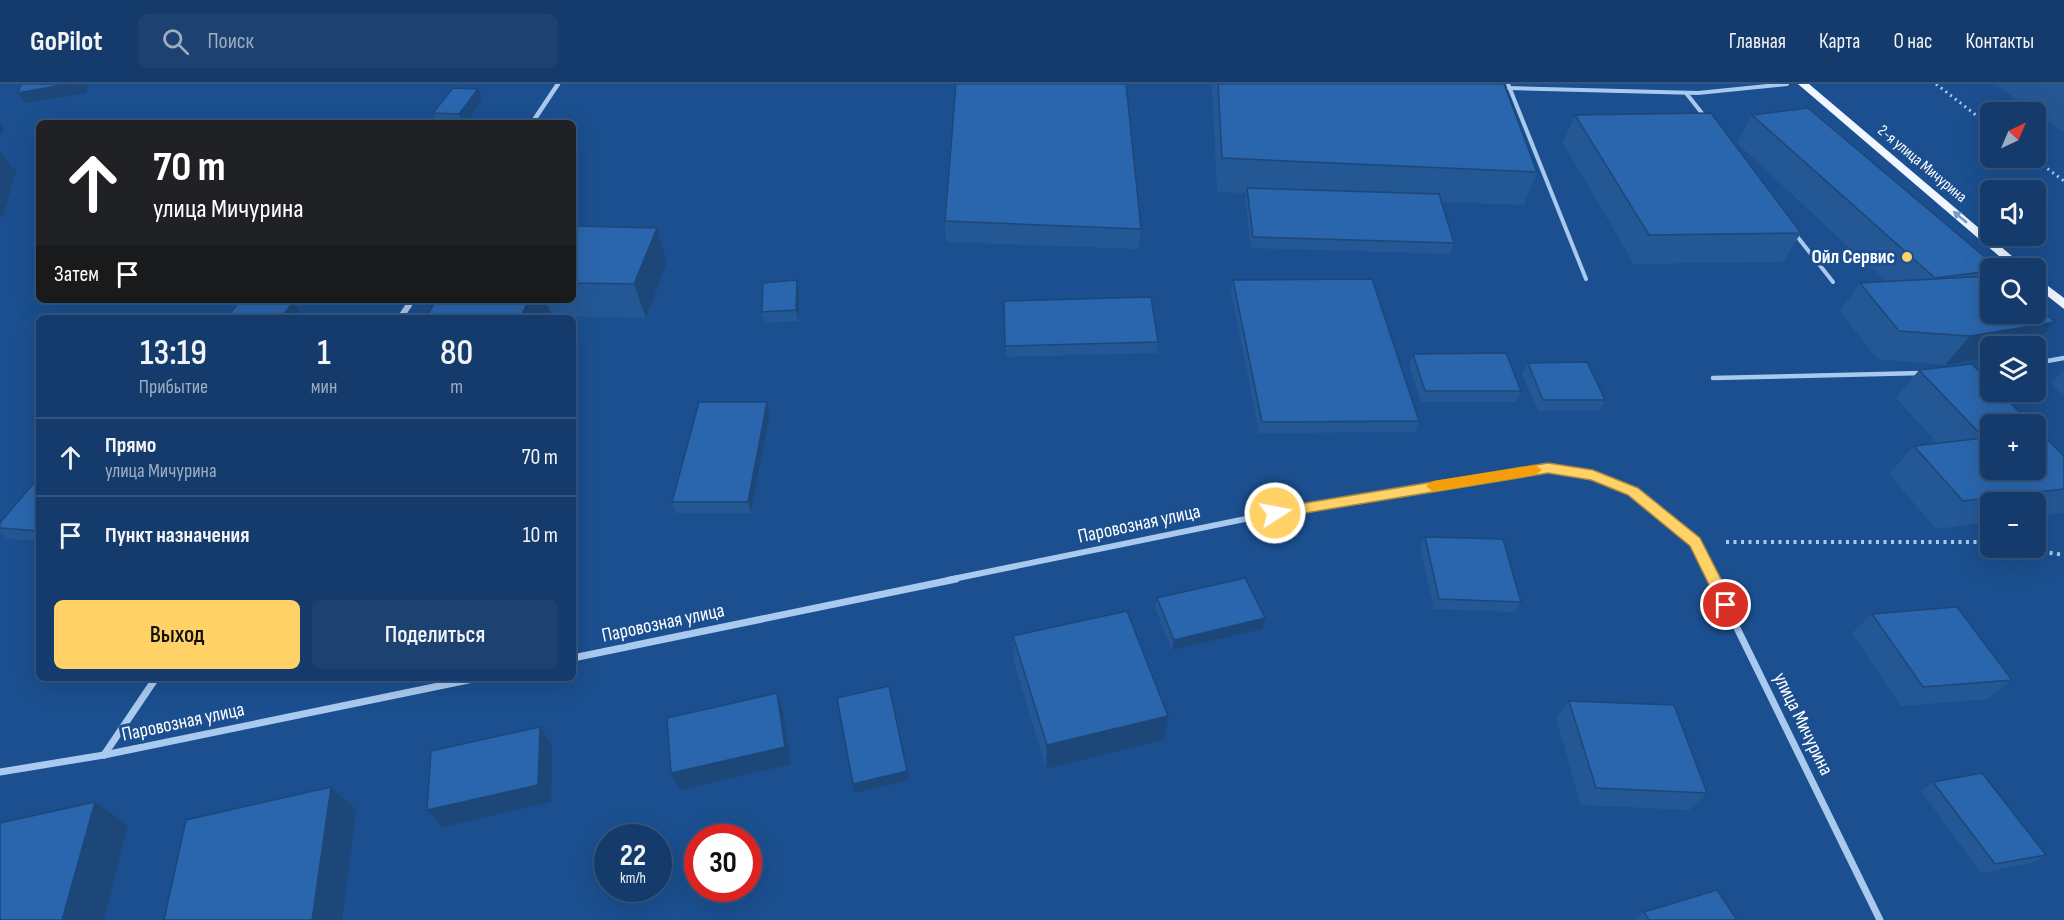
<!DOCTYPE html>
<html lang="ru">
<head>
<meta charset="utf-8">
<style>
  :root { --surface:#143b6b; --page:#1d4271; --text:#f1f3f6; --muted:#9dadc1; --line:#33557e; --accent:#ffd166 }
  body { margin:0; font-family:"Sofia Sans Condensed",sans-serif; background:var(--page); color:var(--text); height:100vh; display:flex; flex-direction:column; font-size:22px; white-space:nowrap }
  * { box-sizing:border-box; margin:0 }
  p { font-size:20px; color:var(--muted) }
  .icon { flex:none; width:33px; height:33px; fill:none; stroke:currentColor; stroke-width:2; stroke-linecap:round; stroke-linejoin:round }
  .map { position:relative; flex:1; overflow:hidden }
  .details { position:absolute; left:36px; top:231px; width:540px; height:366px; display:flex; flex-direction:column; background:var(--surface); border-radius:9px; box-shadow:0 6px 24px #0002,0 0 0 2px var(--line) }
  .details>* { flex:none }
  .banner { position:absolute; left:36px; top:36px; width:540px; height:183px; border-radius:9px; box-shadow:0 6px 24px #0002,0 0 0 2px var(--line); background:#202124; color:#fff; overflow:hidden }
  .needle { width:39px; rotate:44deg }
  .buttons { position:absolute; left:1980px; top:18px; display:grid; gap:12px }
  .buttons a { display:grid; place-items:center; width:66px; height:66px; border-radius:9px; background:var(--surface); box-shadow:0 6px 24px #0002,0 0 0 2px var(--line); font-size:30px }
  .speed { position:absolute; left:594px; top:740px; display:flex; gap:12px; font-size:30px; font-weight:700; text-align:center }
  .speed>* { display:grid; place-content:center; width:78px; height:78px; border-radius:50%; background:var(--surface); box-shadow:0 6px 24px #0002,0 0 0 2px var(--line); line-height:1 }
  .speed small { font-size:15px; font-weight:400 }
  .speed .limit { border:9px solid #d22; background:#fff; color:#111 }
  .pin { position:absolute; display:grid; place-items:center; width:51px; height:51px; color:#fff; margin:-26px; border:3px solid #fff; border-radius:50%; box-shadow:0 2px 6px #0007 }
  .me { position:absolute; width:66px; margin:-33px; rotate:79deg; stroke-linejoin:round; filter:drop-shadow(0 0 4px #0008) }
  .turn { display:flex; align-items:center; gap:21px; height:126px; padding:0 18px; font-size:27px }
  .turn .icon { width:78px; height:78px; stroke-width:2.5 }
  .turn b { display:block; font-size:42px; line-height:51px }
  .then { display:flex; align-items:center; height:57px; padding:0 18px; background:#0003; gap:12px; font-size:22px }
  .eta { display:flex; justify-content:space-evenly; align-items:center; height:102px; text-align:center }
  .eta b { font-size:36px; font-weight:600; line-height:42px }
  .primary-button { display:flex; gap:12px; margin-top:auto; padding:12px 18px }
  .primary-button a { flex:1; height:69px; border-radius:9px; background:var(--accent); color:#111; font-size:24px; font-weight:600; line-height:69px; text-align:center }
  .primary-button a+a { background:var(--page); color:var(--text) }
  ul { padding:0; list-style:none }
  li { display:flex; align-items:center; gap:18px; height:78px; padding:0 18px; border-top:2px solid var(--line) }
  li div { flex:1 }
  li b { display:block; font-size:22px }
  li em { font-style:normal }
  header { display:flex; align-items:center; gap:36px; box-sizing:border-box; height:84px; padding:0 30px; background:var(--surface); border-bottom:2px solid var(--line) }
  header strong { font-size:28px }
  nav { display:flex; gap:33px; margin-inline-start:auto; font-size:21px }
  .search { width:420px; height:54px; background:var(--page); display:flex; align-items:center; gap:15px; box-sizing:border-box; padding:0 21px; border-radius:9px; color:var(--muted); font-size:22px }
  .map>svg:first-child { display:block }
</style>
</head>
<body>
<header>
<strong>GoPilot</strong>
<div class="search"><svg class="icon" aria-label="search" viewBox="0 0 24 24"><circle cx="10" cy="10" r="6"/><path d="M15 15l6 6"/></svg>Поиск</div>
<nav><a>Главная</a><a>Карта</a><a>О нас</a><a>Контакты</a></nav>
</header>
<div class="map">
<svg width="2064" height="836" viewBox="0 0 2064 836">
  <rect width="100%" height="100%" fill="#1b4f8f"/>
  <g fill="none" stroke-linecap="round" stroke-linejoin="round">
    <g stroke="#a9c9ee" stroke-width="3" stroke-dasharray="2 4" stroke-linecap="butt">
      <path d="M1936 0 1990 42"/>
      <path d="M2033 74 2064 97"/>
    </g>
    <g stroke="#a9c9ee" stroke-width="4" stroke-dasharray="3 4.5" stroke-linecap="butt">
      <path d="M1726 458H1990"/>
      <path d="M2020 464 2064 471"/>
    </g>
    <g stroke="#a9c9ee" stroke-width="4">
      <path d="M1508 0 1586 195"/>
      <path d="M1509 4 1698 9 1787 0"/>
      <path d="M1686 9 1705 33"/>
      <path d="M1796 151 1833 198"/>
    </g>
    <g stroke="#a9c9ee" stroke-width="4.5">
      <path d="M2036 279 2064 274"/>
      <path d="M1975 288 1990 286"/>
      <path d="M1713 294 1922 289"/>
    </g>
    <g stroke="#a9c9ee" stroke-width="4.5">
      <path d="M532 39 558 0"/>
      <path d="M408 222 412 216"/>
    </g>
    <g stroke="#a9c9ee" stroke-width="6">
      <path d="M400 234 409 221"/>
      <path d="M948 496 1299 424 1548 384 1593 391 1633 408 1695 458 1714 496"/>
    </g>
    <g stroke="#a9c9ee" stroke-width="7">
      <path d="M1713 495 1880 836"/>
      <path d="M573 574 956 495"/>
      <path d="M104 671 156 594"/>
      <path d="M0 688 104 671 478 594"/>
    </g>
    <g fill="#f0f6ff" fill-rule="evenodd">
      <path d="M1798 0H1809L2026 184H2013Z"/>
      <path d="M2036 193 2064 214V225L2036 203Z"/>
    </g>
  </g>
  <g fill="#245895">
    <path d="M1212 0H1504L1537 88 1524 121 1441 118 1454 159 1450 170 1251 164 1245 115 1246 109 1217 108Z"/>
    <path d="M1995 0H2064V48Z"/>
    <path d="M478 5 483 15 466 39H438L433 29Z"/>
    <path d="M1575 31 1801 149 1783 178 1634 180 1563 59Z"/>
    <path d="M1752 31 1990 184V230L2055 238 2033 262H1990L1945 281 1877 275 1840 227 1860 199 1885 197 1737 59Z"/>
    <path d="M945 137 1141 145 1139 165 946 158Z"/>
    <path d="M573 142 657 144 667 178 646 234 552 232 551 234H426L436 216H573Z"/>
    <path d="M1233 196 1419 337 1415 348 1259 349 1231 207Z"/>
    <path d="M799 207 798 237 765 239 762 228Z"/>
    <path d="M1004 217 1158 258 1157 269 1006 273Z"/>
    <path d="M1413 270 1521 307 1516 318H1421L1409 281Z"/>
    <path d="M1528 279 1605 316 1599 327H1538L1522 290Z"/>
    <path d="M2064 285V312L2051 299Z"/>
    <path d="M1919 286 2064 372V428L2062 429 2036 432V418H1990V438L1936 445 1889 390 1914 362 1937 359 1896 314Z"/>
    <path d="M770 329 751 429H676L672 418Z"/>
    <path d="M39 393V457L7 455 0 448V439Z"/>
    <path d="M1425 453 1521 518 1515 528 1434 525 1420 463Z"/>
    <path d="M1157 514 1262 545 1172 566 1155 524Z"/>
    <path d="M1872 530 2012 596 1988 615 1901 622 1852 549Z"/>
    <path d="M1013 552 1164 656 1046 685 1014 578Z"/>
    <path d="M1569 617 1707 709 1689 726 1581 721 1556 635Z"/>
    <path d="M1933 698 2046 771 2032 779 1981 789 1921 707Z"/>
    <path d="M1644 828 1737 836H1634Z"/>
  </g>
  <g fill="#1d4779">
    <path d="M67 0H88L86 9 26 19 18 9Z"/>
    <path d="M478 5 483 15 466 39H463L459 30Z"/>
    <path d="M0 40 4 45 0 53Z"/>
    <path d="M0 68 16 87 3 133H0Z"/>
    <path d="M657 144 667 178 646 234 634 200Z"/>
    <path d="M797 196 799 207 798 237 796 226Z"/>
    <path d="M529 216H545L552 232 551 234H520Z"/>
    <path d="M293 218 304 234H281Z"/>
    <path d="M2055 238 2033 262H1990V273L1945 281 1970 252Z"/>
    <path d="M767 318 770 329 751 429 748 418Z"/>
    <path d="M1265 534 1262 545 1172 566 1174 556Z"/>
    <path d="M777 609 783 628 791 680 680 706 671 689Z"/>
    <path d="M1168 632 1164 656 1046 685 1047 661Z"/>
    <path d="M540 643 552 661 551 718 442 743 427 726Z"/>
    <path d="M907 687 909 696 855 709 853 700Z"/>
    <path d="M331 703 356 726 342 836H312Z"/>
    <path d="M95 718 128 741 104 836H62Z"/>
  </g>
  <g fill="#2a66ad" stroke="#1d4779" stroke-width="1.5">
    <path d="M21 0H67L18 9Z"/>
    <path d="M956 0H1126L1141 145 945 137Z"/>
    <path d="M1218 0H1504L1537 88 1222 74Z"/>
    <path d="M453 4 478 5 459 30 433 29Z"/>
    <path d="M1808 24 1998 184H1990V187L1935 194 1752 31Z"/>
    <path d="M1711 29 1801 149 1649 151 1575 31Z"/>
    <path d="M1247 104 1439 110 1454 159 1253 153Z"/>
    <path d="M573 142 657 144 634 200 573 199Z"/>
    <path d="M1990 192V230H2036V221L2055 238 1970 252 1899 247 1860 199Z"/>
    <path d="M1372 195 1419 337 1262 338 1233 196Z"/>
    <path d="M797 196 796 226 762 228 763 199Z"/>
    <path d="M1151 213 1158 258 1005 262 1004 217Z"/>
    <path d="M241 216H263L293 218 281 234H226Z"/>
    <path d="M436 216H529L520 234H426Z"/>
    <path d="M1506 269 1521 307H1425L1413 270Z"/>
    <path d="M1587 278 1605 316H1543L1528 279Z"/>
    <path d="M1972 280 1990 299V308H1999L2032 340H1990V386H2036V344L2064 372V405L1963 417 1914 362 1984 354 1919 286Z"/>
    <path d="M699 318H767L748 418H672Z"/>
    <path d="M39 393V447L0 444V439Z"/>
    <path d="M1425 453 1503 455 1521 518 1439 515Z"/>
    <path d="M1245 494 1265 534 1174 556 1157 514Z"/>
    <path d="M1957 523 2012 596 1923 603 1872 530Z"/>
    <path d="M1127 527 1168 632 1047 661 1013 552Z"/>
    <path d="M889 602 907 687 853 700 837 614Z"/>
    <path d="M777 609 785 663 671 689 667 634Z"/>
    <path d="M1569 617 1674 621 1707 709 1596 704Z"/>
    <path d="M540 643 538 701 427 726 431 667Z"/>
    <path d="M1982 689 2046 771 1995 780 1933 698Z"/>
    <path d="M331 703 312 836H164L186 736Z"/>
    <path d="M95 718 62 836H0V739Z"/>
    <path d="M1717 806 1737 836H1649L1644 828Z"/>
  </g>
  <defs><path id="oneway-solid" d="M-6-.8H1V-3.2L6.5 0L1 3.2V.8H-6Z" transform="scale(1.5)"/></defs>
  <use fill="#7b9ac1" href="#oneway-solid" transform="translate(1960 133) rotate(-140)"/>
  <path fill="#ffd166" stroke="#a68842" stroke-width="1.5" d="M1548 379 1593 386 1638 404 1700 454 1734 521 1731 525H1721L1690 462 1628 411 1591 396 1548 389 1275 434 1268 429 1275 424Z"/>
  <path fill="#f59e0b" d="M1535 381 1542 386 1535 391 1433 408 1426 402 1433 397Z"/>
  <circle fill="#ffd166" stroke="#1b4f8f" stroke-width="2" cx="1907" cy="173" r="6"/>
  <g text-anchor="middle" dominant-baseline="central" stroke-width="6" stroke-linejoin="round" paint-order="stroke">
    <g font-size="16" fill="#fff" stroke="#1b4f8f">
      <text transform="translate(1922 80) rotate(40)">2-я улица Мичурина</text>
    </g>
    <g font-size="20" font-weight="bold" fill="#fff" stroke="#1b4f8f" text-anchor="end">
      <text x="1895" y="173">Ойл Сервис</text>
    </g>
    <g font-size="20" fill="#fff" stroke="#1b4f8f">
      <text transform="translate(1139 440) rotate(-12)">Паровозная улица</text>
      <text transform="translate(663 539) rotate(-12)">Паровозная улица</text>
      <text transform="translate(183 638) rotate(-12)">Паровозная улица</text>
      <text transform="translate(1803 640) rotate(64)">улица Мичурина</text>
    </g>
  </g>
</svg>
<div class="buttons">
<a><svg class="needle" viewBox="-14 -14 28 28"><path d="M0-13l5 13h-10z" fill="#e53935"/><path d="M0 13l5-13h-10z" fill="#9dadc1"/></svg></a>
<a><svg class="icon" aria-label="sound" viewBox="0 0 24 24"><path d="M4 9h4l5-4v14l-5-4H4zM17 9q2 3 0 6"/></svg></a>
<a><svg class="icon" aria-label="search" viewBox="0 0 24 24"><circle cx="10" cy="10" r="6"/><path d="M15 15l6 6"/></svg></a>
<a><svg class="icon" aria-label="layers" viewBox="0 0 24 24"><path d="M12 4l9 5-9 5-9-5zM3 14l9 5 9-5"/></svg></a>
<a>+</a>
<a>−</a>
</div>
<div class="speed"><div>22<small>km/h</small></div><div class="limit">30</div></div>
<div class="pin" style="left:1726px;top:521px;background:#d93025"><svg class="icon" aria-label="arrive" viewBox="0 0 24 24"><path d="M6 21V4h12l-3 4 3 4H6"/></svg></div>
<svg class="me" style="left:1275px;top:429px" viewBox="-20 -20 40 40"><circle r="17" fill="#ffd166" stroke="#fff" stroke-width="3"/><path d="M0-11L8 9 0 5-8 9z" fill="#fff"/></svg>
<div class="banner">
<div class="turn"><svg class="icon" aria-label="ahead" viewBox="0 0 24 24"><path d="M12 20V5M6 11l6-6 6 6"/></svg><div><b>70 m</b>улица Мичурина</div></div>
<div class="then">Затем<svg class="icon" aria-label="arrive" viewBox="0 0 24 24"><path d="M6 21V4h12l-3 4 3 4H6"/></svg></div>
</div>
<section class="details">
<div class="eta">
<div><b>13:19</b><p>Прибытие</p></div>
<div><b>1</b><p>мин</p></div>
<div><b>80</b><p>m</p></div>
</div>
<ul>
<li><svg class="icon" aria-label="ahead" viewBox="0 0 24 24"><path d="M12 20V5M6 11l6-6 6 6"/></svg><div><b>Прямо</b><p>улица Мичурина</p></div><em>70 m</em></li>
<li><svg class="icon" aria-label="arrive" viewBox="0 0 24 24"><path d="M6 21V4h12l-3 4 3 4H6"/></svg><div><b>Пункт назначения</b></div><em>10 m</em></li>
</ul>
<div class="primary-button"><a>Выход</a><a>Поделиться</a></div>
</section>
</div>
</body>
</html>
